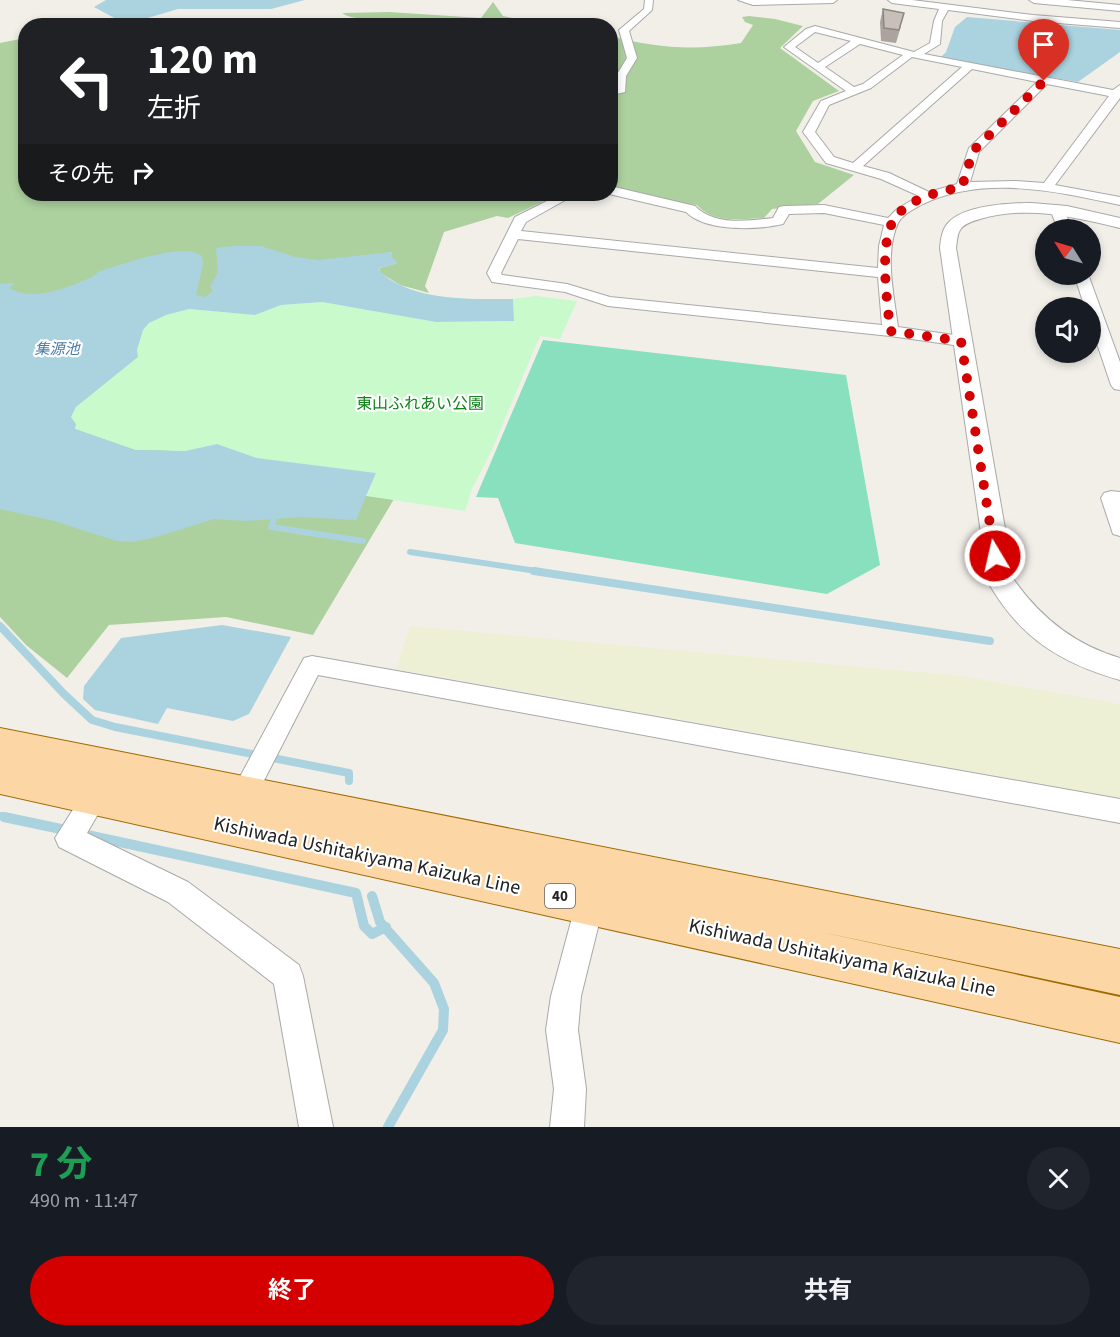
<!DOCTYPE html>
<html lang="ja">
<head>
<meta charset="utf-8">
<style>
  :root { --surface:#171b24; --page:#20242c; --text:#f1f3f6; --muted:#9ea1a6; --accent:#d40000 }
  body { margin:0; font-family:"Source Sans 3","Noto Sans JP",sans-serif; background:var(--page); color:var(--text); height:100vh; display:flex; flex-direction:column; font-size:22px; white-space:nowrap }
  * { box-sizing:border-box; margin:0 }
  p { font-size:20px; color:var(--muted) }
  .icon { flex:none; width:33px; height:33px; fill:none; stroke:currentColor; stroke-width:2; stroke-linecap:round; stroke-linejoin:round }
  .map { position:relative; height:1127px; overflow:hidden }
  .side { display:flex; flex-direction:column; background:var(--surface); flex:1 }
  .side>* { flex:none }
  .hud { position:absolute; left:18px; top:18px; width:600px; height:183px; border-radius:24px; box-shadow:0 3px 9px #0003; background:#202124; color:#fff; overflow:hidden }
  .needle { width:39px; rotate:307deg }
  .fabs { position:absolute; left:1035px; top:219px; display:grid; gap:12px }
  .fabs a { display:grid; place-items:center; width:66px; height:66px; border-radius:50%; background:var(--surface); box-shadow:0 3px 9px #0003; font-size:30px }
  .pin { position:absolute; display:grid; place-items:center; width:51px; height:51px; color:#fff; margin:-62px -26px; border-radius:50% 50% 50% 0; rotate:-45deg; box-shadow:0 0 6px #0007 }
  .pin .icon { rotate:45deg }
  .me { position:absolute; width:66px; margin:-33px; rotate:351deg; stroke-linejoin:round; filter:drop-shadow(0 0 4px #0008) }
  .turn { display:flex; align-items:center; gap:21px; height:126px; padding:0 30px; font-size:27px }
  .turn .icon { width:78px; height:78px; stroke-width:2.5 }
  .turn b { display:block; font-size:42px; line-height:51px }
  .then { display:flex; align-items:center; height:57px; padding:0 30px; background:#0003; gap:12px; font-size:22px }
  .round { display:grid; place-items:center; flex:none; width:63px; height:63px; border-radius:32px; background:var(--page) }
  .overview { display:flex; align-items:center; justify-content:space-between; height:102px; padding:0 30px }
  h1 { font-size:36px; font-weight:700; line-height:45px; color:#1e9e55 }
  .button { display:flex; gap:12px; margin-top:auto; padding:12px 30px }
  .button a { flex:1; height:69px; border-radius:36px; background:var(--accent); color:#fff; font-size:24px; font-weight:700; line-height:69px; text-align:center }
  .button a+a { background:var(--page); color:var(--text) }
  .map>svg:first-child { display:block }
</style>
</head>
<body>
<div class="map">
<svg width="1120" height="1127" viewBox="0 0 1120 1127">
  <rect width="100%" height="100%" fill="#f2efe9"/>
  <path fill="#eef0d5" d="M410 626 962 676 1120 704V798L396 669Z"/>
  <g fill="#add19e">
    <path d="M493 2 503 16 530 22 522 26H380C369 16 353 21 342 13L389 12 481 18Z"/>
    <path d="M749 16 775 19 803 26 780 48 839 91 813 101 796 131 815 162 854 175 818 204 772 209 764 218C740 219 714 224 697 205L664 202 611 187 610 36C658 48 692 51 741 43L753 25 745 22 742 17Z"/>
    <path d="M25 38 26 194H559L508 218 497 216 444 232 425 286 429 293 400 285 379 272 380 268 397 263 392 258V252L146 313 14 415 367 496 394 499 313 635 226 617 109 625 67 678 26 645 0 617V43Z"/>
  </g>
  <path fill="#c8facc" d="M535 296 577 301 560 339 540 336 491 452 472 489 465 511 367 496 376 473 257 458 217 444 185 451 135 450 75 429 76 424 71 417 76 407 138 357 137 350 143 330 149 323 166 315 189 309 255 315 281 305 322 302 436 322 514 321 513 299Z"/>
  <path fill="#88e0be" d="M543 340 846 375 880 565 827 594 515 543 498 498 476 497Z"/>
  <g fill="#aad3df">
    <path d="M106 0H305L271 9H178L141 20H118L94 7Z"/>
    <path d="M967 17 1120 30V52L1078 82 940 58 946 52 955 27Z"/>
    <path d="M234 246H261L295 257 318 260 392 252V258L398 263 380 268 379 271C413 302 470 299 513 299L514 321 436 322 322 302 281 305 255 315 189 309 166 315 149 323 143 330 137 350 138 357 76 407 71 417 76 424 75 429 135 450 185 451 217 444 257 458 376 473 356 520 299 517 248 521 214 519 153 538 131 542 117 541 54 521 0 509V284L14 283 10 288C32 303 73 286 94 276L98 272C120 265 184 241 202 256L203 264 196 295 205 297 213 291 210 287 218 272 216 248Z"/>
    <path d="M222 625 291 637 249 714 233 721 167 708 158 724 95 710 83 699 84 686 121 638Z"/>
  </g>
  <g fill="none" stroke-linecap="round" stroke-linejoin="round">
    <g stroke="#aad3df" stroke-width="6">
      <path d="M274 519 271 527 363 541"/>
      <path d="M410 552 543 572"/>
    </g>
    <g stroke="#aad3df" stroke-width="8">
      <path d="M534 571 990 641"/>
      <path d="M0 626 64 694 92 720 115 727 349 773V781"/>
      <path d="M0 816 11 818"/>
    </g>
    <g stroke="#aad3df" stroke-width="10">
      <path d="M4 817 61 829"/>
      <path d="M87 835 356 893 364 926 372 934 386 927"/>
      <path d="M372 896 380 922 434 983 444 1009 443 1030 388 1127"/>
    </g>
    <defs>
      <g id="minor">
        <path d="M645 0H653L652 10 629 31 637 58 626 76 625 92 616 94V76L627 58 619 30 644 9Z"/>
        <path d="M738 0H837L833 3 753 5Z"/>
        <path d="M888 0H912L1033 15 1120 22V28L1033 21 948 10 942 21 940 44 924 54 1113 90 1120 85V98L1055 185 1120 197V205C1056 191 984 175 923 204 914 209 903 214 898 223 884 254 894 295 898 327L961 336 967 338 969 341 967 344 961 346 890 336 608 306 565 292 492 282 487 273 515 217 561 194H576L526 222 521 231 878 268 879 246 884 225 824 213 789 214 783 224C757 230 706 232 686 212L609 194H610V186L695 206C714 226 748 221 773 218L779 207 784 206 824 205 888 218 897 209 919 196 881 179 826 163 803 132 821 101 846 91 784 47 806 29 815 26 914 52 930 43 934 21 939 9 892 3ZM815 32 851 41 818 63 795 47ZM860 44 903 55 863 84 854 87 825 67ZM912 57 962 67 853 163 834 157 815 132 829 105 871 88ZM972 69 1037 82 969 148 957 184 929 192 889 173 863 166ZM1047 84 1109 96 1044 183 1015 181 970 182 979 152ZM518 239 878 277 882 325 610 297 567 284 502 275 501 273Z"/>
        <path d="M1057 205 1064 209 1072 230H1058L1050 209Z"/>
        <path d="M1074 274H1088L1120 362V390L1114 389 1111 385 1090 323V308H1085Z"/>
        <path d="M1111 491 1120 492V536L1113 534 1101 498 1104 493Z"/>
        <path d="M312 656 1120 799V823L318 675 253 802 244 806 235 802 231 794 235 786 304 658Z"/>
        <path d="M95 785 104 789 108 797 87 833 188 882 299 965 303 976 333 1127H299L274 984 168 902 59 847 55 838 86 789Z"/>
        <path d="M590 889 600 893 604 903 581 996 578 1030 586 1089 584 1127H550L554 1089 546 1030 551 996 576 903 580 893Z"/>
      </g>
      <g id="tertiary">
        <path d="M1029 0H1067L1120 5V11L1034 3Z"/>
        <path d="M1032 203 1067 206 1120 218V228C1075 217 1027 205 980 219 974 221 964 223 960 230 957 235 957 242 956 248L1014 580C1041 618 1075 645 1120 658V680C1060 663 1019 637 988 582L940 248C941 238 942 229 949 222 965 205 1010 203 1032 203Z"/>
      </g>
      <path id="primary" d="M0 728 1120 949V995L821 932 1120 997V1043L0 794Z"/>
    </defs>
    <use href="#minor" stroke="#a9a9a9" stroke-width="2"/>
    <use href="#tertiary" stroke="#a9a9a9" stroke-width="2"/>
    <use href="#primary" stroke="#a06b00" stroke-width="2"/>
    <use href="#minor" fill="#fff" fill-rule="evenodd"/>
    <use href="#tertiary" fill="#fff" fill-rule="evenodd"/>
    <use href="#primary" fill="#fcd6a4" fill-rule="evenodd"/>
  </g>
  <path fill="#aba49e" d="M883 9 901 26 896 43 881 41 880 22Z"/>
  <path fill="#c7bfb8" stroke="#8b8681" stroke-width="1.5" d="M883 9 904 13 899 30 884 28Z"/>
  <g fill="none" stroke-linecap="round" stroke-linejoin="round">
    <path stroke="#d40000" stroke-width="10" stroke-dasharray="0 18" d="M995 556 961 341 890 331C888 302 876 235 899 213 916 196 940 192 962 187L973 151 1044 81"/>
  </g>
  <g text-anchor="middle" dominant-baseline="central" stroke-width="4.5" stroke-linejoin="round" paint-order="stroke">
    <g font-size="15" font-style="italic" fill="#4a7aab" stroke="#fff">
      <text x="57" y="349">集源池</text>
    </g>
    <rect fill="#fff" stroke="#646464" stroke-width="1.5" x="545" y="884" width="30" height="24" rx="4.5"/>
    <g font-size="15" font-weight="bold" fill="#222">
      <text x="560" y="896">40</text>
    </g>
    <g font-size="16" fill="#0c8416" stroke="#fff">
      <text x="420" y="404">東山ふれあい公園</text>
    </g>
    <g font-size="20" fill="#222" stroke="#fff">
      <text transform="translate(367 856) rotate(12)">Kishiwada Ushitakiyama Kaizuka Line</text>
      <text transform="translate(842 958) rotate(12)">Kishiwada Ushitakiyama Kaizuka Line</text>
    </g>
  </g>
</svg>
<div class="fabs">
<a><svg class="needle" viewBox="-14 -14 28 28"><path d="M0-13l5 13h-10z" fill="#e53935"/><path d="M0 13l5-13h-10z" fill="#9ea1a6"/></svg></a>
<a><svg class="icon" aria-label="sound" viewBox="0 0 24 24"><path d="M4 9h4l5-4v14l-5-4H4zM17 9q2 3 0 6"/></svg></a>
</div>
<div class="pin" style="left:1044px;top:81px;background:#d93025"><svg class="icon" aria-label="arrive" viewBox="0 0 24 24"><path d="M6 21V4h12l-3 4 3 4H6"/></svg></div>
<svg class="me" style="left:995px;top:556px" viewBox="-20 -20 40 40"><circle r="17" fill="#d40000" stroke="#fff" stroke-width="3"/><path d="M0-11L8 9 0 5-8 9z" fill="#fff"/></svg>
<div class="hud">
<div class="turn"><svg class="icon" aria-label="left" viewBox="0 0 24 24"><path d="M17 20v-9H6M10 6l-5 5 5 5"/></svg><div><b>120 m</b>左折</div></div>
<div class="then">その先<svg class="icon" aria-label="right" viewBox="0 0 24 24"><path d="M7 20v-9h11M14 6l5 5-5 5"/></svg></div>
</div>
</div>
<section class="side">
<div class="overview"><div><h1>7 分</h1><p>490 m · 11:47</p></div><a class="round"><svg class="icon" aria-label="close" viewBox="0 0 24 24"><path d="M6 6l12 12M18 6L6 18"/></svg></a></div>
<div class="button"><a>終了</a><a>共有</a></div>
</section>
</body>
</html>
